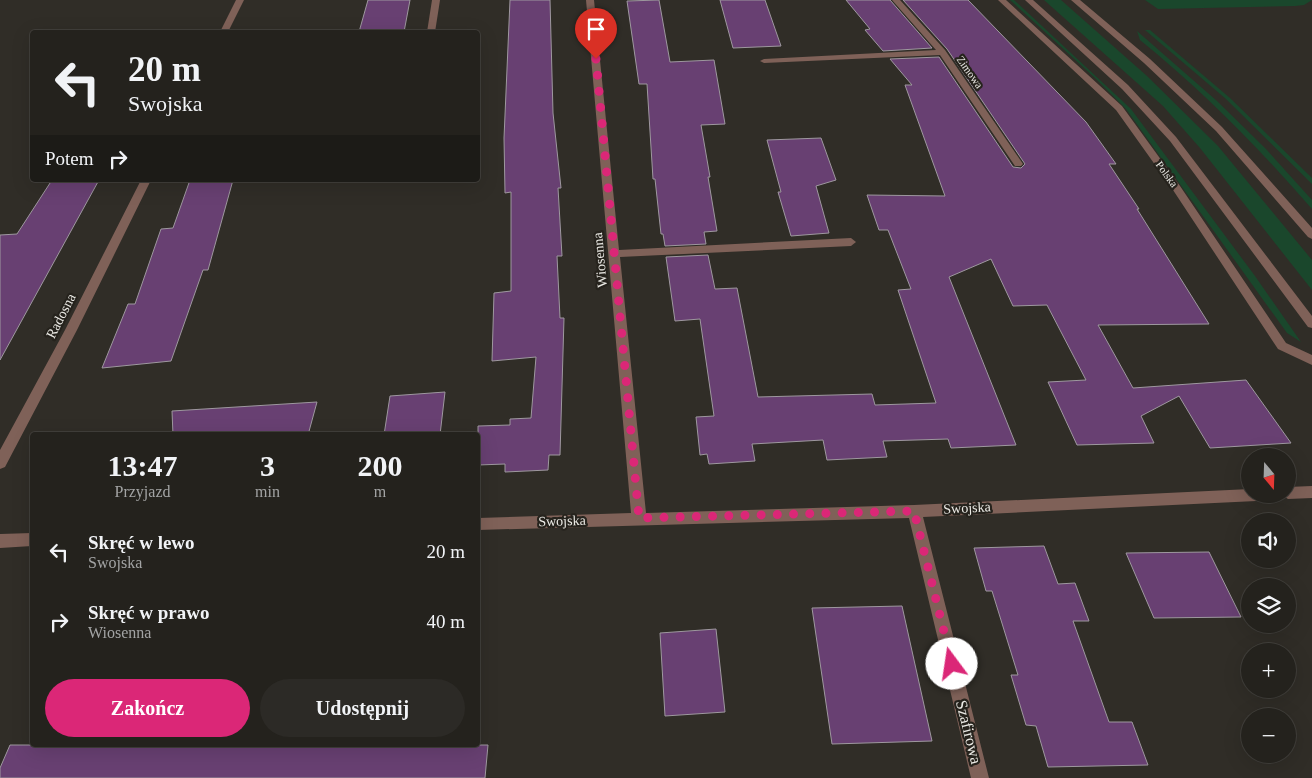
<!DOCTYPE html>
<html lang="pl">
<head>
<meta charset="utf-8">
<style>
  :root { --surface:#24221d; --page:#2c2a26; --text:#f1f3f6; --muted:#a3a4a4; --line:#413f3b; --accent:#db2777 }
  body { margin:0; font-family:Georgia,serif; background:var(--page); color:var(--text); height:100vh; display:flex; flex-direction:column; font-size:19px; white-space:nowrap }
  * { box-sizing:border-box; margin:0 }
  p { font-size:16px; color:var(--muted) }
  .icon { flex:none; width:28px; height:28px; fill:none; stroke:currentColor; stroke-width:2; stroke-linecap:round; stroke-linejoin:round }
  .map { position:relative; flex:1; overflow:hidden }
  .side { position:absolute; left:30px; top:432px; width:450px; height:315px; display:flex; flex-direction:column; background:var(--surface); border-radius:5px; box-shadow:0 5px 20px #0002,0 0 0 1px var(--line) }
  .side>* { flex:none }
  .top-card { position:absolute; left:30px; top:30px; width:450px; height:152px; border-radius:5px; box-shadow:0 5px 20px #0002,0 0 0 1px var(--line); background:#24221d; color:var(--text); overflow:hidden }
  .needle { width:32px; rotate:161deg }
  .fabs { position:absolute; left:1241px; top:448px; display:grid; gap:10px }
  .fabs a { display:grid; place-items:center; width:55px; height:55px; border-radius:50%; background:var(--surface); box-shadow:0 5px 20px #0002,0 0 0 1px var(--line); font-size:25px }
  .pin { position:absolute; display:grid; place-items:center; width:42px; height:42px; color:#fff; margin:-51px -21px; border-radius:50% 50% 50% 0; rotate:-45deg; box-shadow:0 0 5px #0007 }
  .pin .icon { rotate:45deg }
  .me { position:absolute; width:55px; margin:-28px; rotate:346deg; stroke-linejoin:round; filter:drop-shadow(0 0 4px #0008) }
  .turn { display:flex; align-items:center; gap:18px; height:105px; padding:0 15px; font-size:22px }
  .turn .icon { width:65px; height:65px; stroke-width:2.5 }
  .turn b { display:block; font-size:35px; line-height:42px }
  .then { display:flex; align-items:center; height:48px; padding:0 15px; background:#0003; gap:10px; font-size:19px }
  .eta { display:flex; justify-content:space-evenly; align-items:center; height:85px; text-align:center }
  .eta b { font-size:30px; font-weight:600; line-height:35px }
  .button { display:flex; gap:10px; margin-top:auto; padding:10px 15px }
  .button a { flex:1; height:58px; border-radius:30px; background:var(--accent); color:#fff; font-size:20px; font-weight:600; line-height:58px; text-align:center }
  .button a+a { background:var(--page); color:var(--text) }
  ul { padding:0; list-style:none }
  li { display:flex; align-items:center; gap:15px; height:70px; padding:0 15px }
  li div { flex:1 }
  li b { display:block; font-size:19px }
  li em { font-style:normal }
  .map>svg:first-child { display:block }
</style>
</head>
<body>
<div class="map">
<svg width="1312" height="778" viewBox="0 0 1312 778">
  <rect width="100%" height="100%" fill="#302d27"/>
  <g fill="#1a472c">
    <path d="M1010 0H1014L1131 109 1255 276 1301 342 1287 333 1126 109 1096 79Z"/>
    <path d="M1044 0H1061L1147 76 1218 146 1312 260V290L1200 148 1163 106Z"/>
    <path d="M1145 0H1312L1304 5 1295 6 1158 9Z"/>
    <path d="M1145 30H1150L1230 98 1312 178V184L1226 99Z"/>
    <path d="M1137 31 1217 101 1266 149 1312 200V209C1259 148 1203 91 1140 40Z"/>
  </g>
  <g fill="#684072" stroke="#9e989f">
    <path d="M368 0H410L404 32H359Z"/>
    <path d="M510 0H550L553 113 561 188H558L562 256H557L560 318H564L560 455H549L548 470 505 472V464L478 465V426L510 425V419L531 418 536 357 492 361 494 293 511 291V192L505 193 504 138Z"/>
    <path d="M659 0 670 62 714 60 725 124 701 125 710 177H708L717 231 704 232 706 244 665 246 663 234H661L655 179H653L647 84H639L627 1Z"/>
    <path d="M720 0H765L781 46 733 48Z"/>
    <path d="M846 0H890L932 48 883 51 865 30 870 29Z"/>
    <path d="M903 0H968L1086 122 1116 164H1109L1139 209H1137L1209 324 1098 325 1133 388 1246 380 1291 443 1210 448 1179 396 1141 416 1154 443 1077 445 1048 382 1086 380 1047 305 1013 306 991 259 949 277 1016 445 951 448 948 439 883 441 887 457 827 460 823 440 752 444 755 461 709 464 707 454 700 455 696 417 714 416 700 319 675 321 666 257 708 255 715 289 737 288 758 397 872 394 875 405 936 403 898 290 911 289 888 230H879L867 195 945 196 905 85H912L890 59 939 57 1013 167 1021 168 1025 164 947 49Z"/>
    <path d="M821 138 836 180 816 186 829 233 791 236 778 192H781L767 140Z"/>
    <path d="M52 180H99L0 360V235L17 234Z"/>
    <path d="M190 180H233L208 270H203L171 361 102 368 128 304H135L161 229 173 228Z"/>
    <path d="M445 392 440 435H384L390 396Z"/>
    <path d="M317 402 308 435H173L172 411Z"/>
    <path d="M1044 546 1058 584 1075 583 1089 621H1073L1109 722H1132L1148 765 1048 767 1036 726 1026 725 1011 675H1018L992 591H986L974 548Z"/>
    <path d="M1209 552 1241 617 1154 618 1126 553Z"/>
    <path d="M902 606 932 741 832 744 812 608Z"/>
    <path d="M716 629 725 712 665 716 660 633Z"/>
    <path d="M10 745H488L485 778H0V768Z"/>
  </g>
  <g fill="none" stroke-linecap="round" stroke-linejoin="round">
    <g fill="#7f6158" fill-rule="evenodd">
      <path d="M236 0H244L228 32H220Z"/>
      <path d="M432 0H440L435 32H427Z"/>
      <path d="M586 0H594L619 250 851 238 856 242 851 246 620 257 646 513 914 505 1250 489V494H1288V487L1312 486V498L1288 499 1282 495 1276 500 923 517 989 778H971L909 518 478 530V518L631 513Z"/>
      <path d="M892 0H900L945 50 1023 164 1021 166H1015L940 55 764 63 760 61 764 59 936 50Z"/>
      <path d="M998 0H1006L1122 106 1180 186 1286 343 1312 355V365L1278 349 1173 190 1116 110Z"/>
      <path d="M1025 0H1033L1128 85 1176 137 1312 316V328L1308 327 1170 141 1122 89Z"/>
      <path d="M1071 0H1080L1150 59 1222 127 1312 228V239L1308 237 1216 131 1144 63Z"/>
      <path d="M141 180H151L77 330 5 467 0 469V450L65 330Z"/>
      <path d="M0 534 32 533V546L0 548Z"/>
    </g>
  </g>
  <g fill="none" stroke-linecap="round" stroke-linejoin="round">
    <path stroke="#db2777" stroke-width="9" stroke-dasharray="0 16.2" d="M596 59 639 518 914 511 952 664"/>
  </g>
  <g text-anchor="middle" dominant-baseline="central" stroke-width="4.5" stroke-linejoin="round" paint-order="stroke">
    <g font-size="11" fill="#ebeae5" stroke="#26231d">
      <text transform="translate(970 72) rotate(55)">Zimowa</text>
      <text transform="translate(1167 174) rotate(54)">Polska</text>
    </g>
    <g font-size="14" fill="#ebeae5" stroke="#26231d">
      <text transform="translate(600 260) rotate(-95)">Wiosenna</text>
      <text transform="translate(61 316) rotate(-63)">Radosna</text>
      <text transform="translate(967 508) rotate(-3)">Swojska</text>
      <text transform="translate(562 521) rotate(-2)">Swojska</text>
    </g>
    <g font-size="16" fill="#ebeae5" stroke="#26231d">
      <text transform="translate(969 732) rotate(76)">Szafirowa</text>
    </g>
  </g>
</svg>
<div class="fabs">
<a><svg class="needle" viewBox="-14 -14 28 28"><path d="M0-13l5 13h-10z" fill="#e53935"/><path d="M0 13l5-13h-10z" fill="#a3a4a4"/></svg></a>
<a><svg class="icon" aria-label="sound" viewBox="0 0 24 24"><path d="M4 9h4l5-4v14l-5-4H4zM17 9q2 3 0 6"/></svg></a>
<a><svg class="icon" aria-label="layers" viewBox="0 0 24 24"><path d="M12 4l9 5-9 5-9-5zM3 14l9 5 9-5"/></svg></a>
<a>+</a>
<a>−</a>
</div>
<div class="pin" style="left:596px;top:59px;background:#d93025"><svg class="icon" aria-label="arrive" viewBox="0 0 24 24"><path d="M6 21V4h12l-3 4 3 4H6"/></svg></div>
<svg class="me" style="left:952px;top:664px" viewBox="-20 -20 40 40"><circle r="19" fill="#fff"/><path d="M0-13L10 11 0 6-10 11z" fill="#db2777"/></svg>
<div class="top-card">
<div class="turn"><svg class="icon" aria-label="left" viewBox="0 0 24 24"><path d="M17 20v-9H6M10 6l-5 5 5 5"/></svg><div><b>20 m</b>Swojska</div></div>
<div class="then">Potem<svg class="icon" aria-label="right" viewBox="0 0 24 24"><path d="M7 20v-9h11M14 6l5 5-5 5"/></svg></div>
</div>
<section class="side">
<div class="eta">
<div><b>13:47</b><p>Przyjazd</p></div>
<div><b>3</b><p>min</p></div>
<div><b>200</b><p>m</p></div>
</div>
<ul>
<li><svg class="icon" aria-label="left" viewBox="0 0 24 24"><path d="M17 20v-9H6M10 6l-5 5 5 5"/></svg><div><b>Skręć w lewo</b><p>Swojska</p></div><em>20 m</em></li>
<li><svg class="icon" aria-label="right" viewBox="0 0 24 24"><path d="M7 20v-9h11M14 6l5 5-5 5"/></svg><div><b>Skręć w prawo</b><p>Wiosenna</p></div><em>40 m</em></li>
</ul>
<div class="button"><a>Zakończ</a><a>Udostępnij</a></div>
</section>
</div>
</body>
</html>
